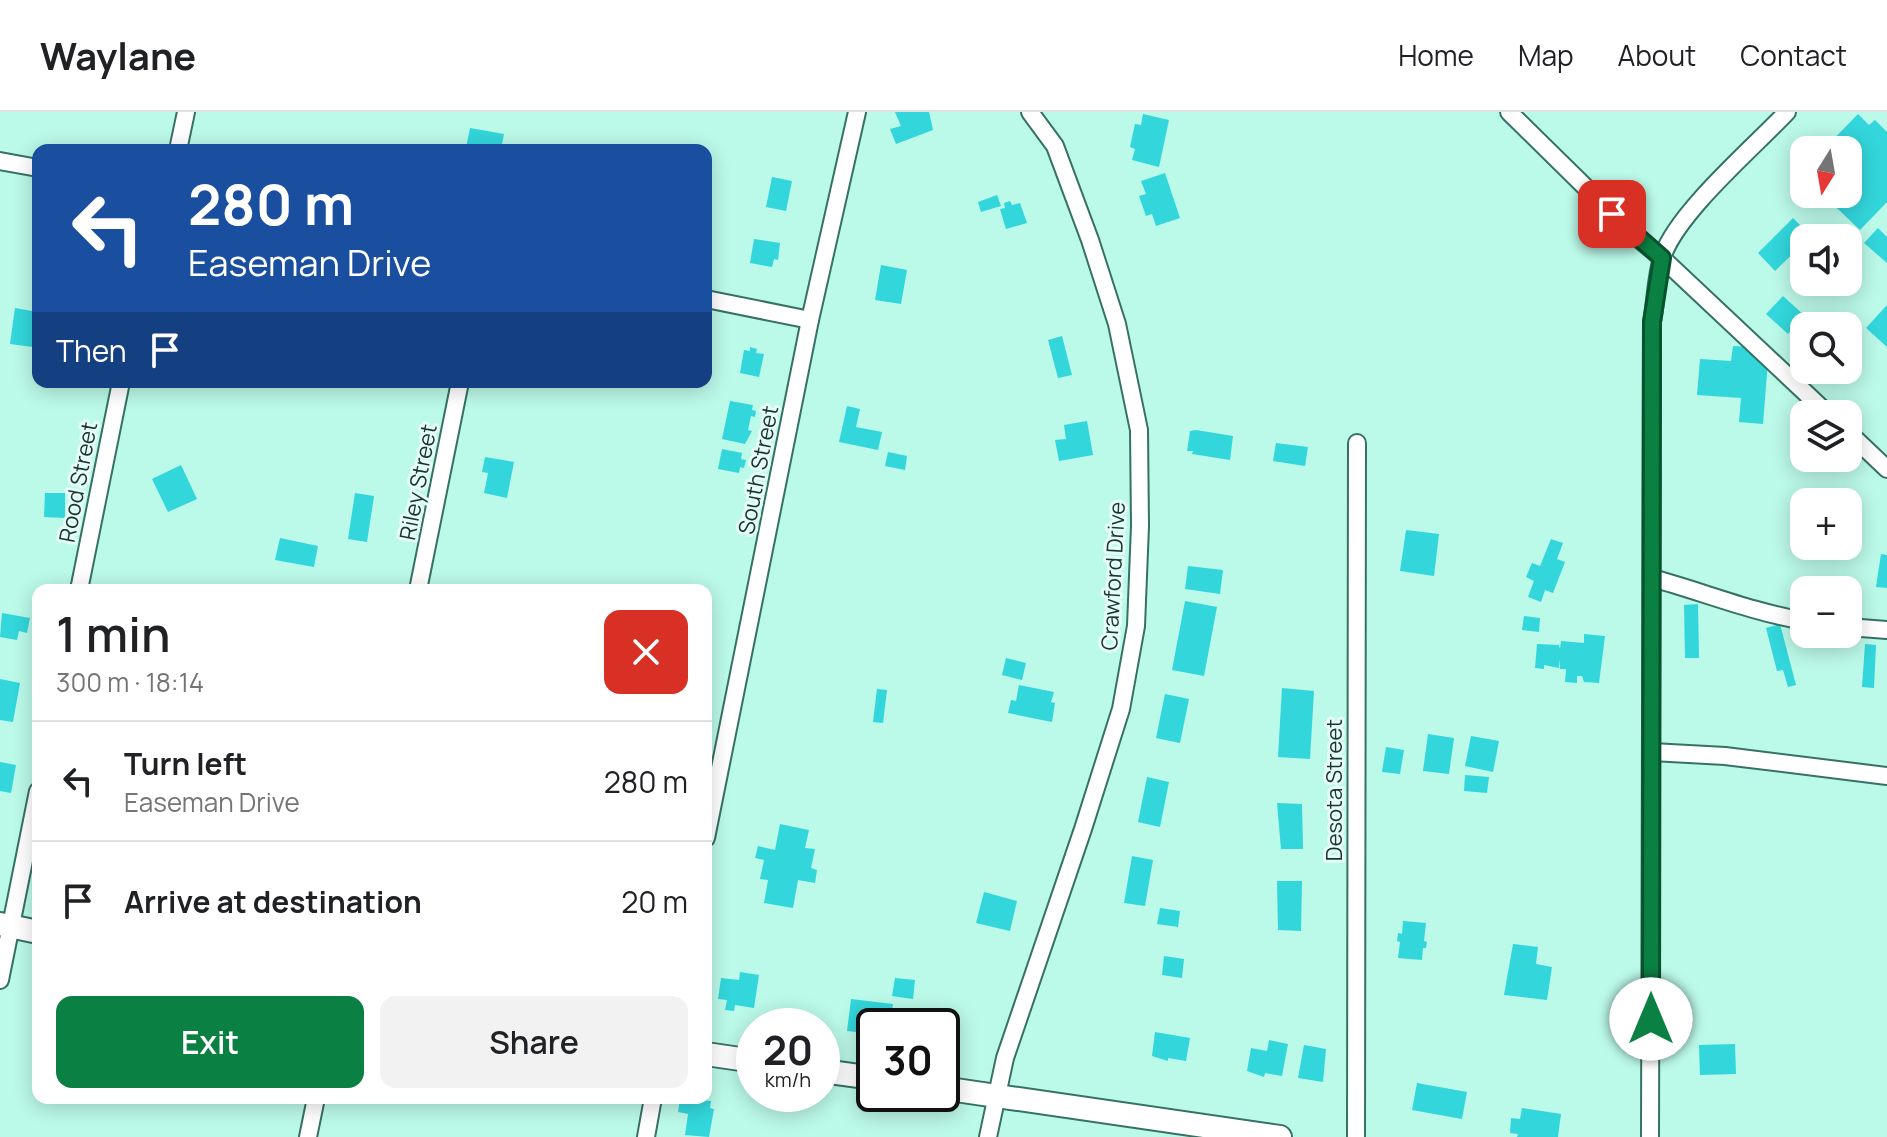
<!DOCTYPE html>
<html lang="en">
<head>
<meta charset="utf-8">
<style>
  :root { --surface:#fff; --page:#f2f2f2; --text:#202124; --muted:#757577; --line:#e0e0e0; --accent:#0b8043 }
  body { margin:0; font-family:Manrope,sans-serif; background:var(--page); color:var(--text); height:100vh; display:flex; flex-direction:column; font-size:30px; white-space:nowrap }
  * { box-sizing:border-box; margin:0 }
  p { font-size:26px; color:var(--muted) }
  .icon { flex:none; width:44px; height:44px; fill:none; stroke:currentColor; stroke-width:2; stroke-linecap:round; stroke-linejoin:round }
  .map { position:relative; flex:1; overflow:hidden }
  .details { position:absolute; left:32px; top:472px; width:680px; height:520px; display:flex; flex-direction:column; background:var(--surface); border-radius:16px; box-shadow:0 4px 20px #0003 }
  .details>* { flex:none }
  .banner { position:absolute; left:32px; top:32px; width:680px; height:244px; border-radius:16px; box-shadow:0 4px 20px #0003; background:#1a4fa0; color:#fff; overflow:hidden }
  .needle { width:52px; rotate:191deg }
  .buttons { position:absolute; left:1790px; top:24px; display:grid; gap:16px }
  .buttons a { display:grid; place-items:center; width:72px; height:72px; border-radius:16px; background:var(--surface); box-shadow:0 4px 20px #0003; font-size:40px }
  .speed { position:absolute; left:736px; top:896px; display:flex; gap:16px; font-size:40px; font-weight:700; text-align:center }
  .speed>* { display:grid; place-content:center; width:104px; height:104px; border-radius:50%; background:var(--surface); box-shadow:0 4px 20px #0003; line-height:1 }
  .speed small { font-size:20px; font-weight:400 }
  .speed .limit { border:4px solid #111; border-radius:12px; background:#fff; color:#111 }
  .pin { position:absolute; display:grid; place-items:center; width:68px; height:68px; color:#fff; margin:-34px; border-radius:16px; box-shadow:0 4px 12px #0006 }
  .me { position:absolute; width:88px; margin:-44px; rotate:0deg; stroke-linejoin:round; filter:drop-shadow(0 0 6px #0008) }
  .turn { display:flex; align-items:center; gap:28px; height:168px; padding:0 24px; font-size:36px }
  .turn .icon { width:104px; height:104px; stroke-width:2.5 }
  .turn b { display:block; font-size:56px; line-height:68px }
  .then { display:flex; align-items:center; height:76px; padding:0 24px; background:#0003; gap:16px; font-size:30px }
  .round { display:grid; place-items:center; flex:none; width:84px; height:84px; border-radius:16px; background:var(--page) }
  .overview { display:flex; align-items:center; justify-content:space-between; height:136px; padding:0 24px }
  h1 { font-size:48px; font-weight:600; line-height:60px }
  .cta { display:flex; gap:16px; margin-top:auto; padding:16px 24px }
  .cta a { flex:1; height:92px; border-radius:16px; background:var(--accent); color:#fff; font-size:32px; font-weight:600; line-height:92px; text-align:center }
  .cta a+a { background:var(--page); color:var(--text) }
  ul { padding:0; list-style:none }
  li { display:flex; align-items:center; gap:24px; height:120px; padding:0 24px; border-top:2px solid var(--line) }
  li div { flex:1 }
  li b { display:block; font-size:30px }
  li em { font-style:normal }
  header { display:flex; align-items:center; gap:48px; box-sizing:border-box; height:112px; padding:0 40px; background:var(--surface); border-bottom:2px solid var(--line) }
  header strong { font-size:38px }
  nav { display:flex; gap:44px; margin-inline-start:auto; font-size:28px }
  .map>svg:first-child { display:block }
</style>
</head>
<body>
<header>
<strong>Waylane</strong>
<nav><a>Home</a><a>Map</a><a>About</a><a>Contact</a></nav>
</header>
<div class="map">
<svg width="1887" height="1025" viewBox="0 0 1887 1025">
  <rect width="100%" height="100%" fill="#bbf9e9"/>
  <g fill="#32d6db">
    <path d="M895 0H929L933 18 896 32 890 17 901 14Z"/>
    <path d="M1143 2 1169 8 1159 55 1132 48 1135 37 1130 35 1135 12 1141 13Z"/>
    <path d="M1858 2 1869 13 1875 8 1887 20V90L1860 118 1822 82H1848V38H1823Z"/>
    <path d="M470 16 504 22 501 38 466 36Z"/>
    <path d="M1165 61 1180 106 1156 114 1152 102 1146 104 1139 84 1146 82 1141 69Z"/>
    <path d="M772 65 792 69 786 99 766 95Z"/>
    <path d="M997 83 1001 94 981 100 978 90Z"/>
    <path d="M1010 89 1012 93 1020 91 1027 111 1006 117 1000 97 1005 96 1004 91Z"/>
    <path d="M1793 106 1811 124 1804 126V131L1775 159 1758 141Z"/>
    <path d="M1878 116 1887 125V151L1864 131Z"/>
    <path d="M754 127 780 131 778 148 774 147 772 155 750 151Z"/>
    <path d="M881 153 907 158 901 192 875 188Z"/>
    <path d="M1783 184 1805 204 1788 222 1766 202Z"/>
    <path d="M1887 193V235L1866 216Z"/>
    <path d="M15 196 38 200 33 235 10 232Z"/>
    <path d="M1062 224 1072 263 1058 266 1048 228Z"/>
    <path d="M1733 234 1769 236 1763 312 1739 310 1741 286 1697 283 1700 247 1731 249Z"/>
    <path d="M750 235 757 237 756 241 764 242 759 265 740 261 744 238 750 239Z"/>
    <path d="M730 289 753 293 752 298 756 299 755 305 751 304 748 318 752 319 745 332 722 327Z"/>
    <path d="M847 294 860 297 856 315 882 320 878 338 839 330Z"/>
    <path d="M1087 309 1093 343 1059 349 1055 328 1066 327 1064 313Z"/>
    <path d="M1196 318 1233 324 1230 348 1192 342 1193 339H1187L1190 319Z"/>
    <path d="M1276 331 1308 335 1305 354 1273 349Z"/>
    <path d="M722 337 742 341 741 347 746 348 744 356 740 355 739 361 718 357Z"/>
    <path d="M888 340 907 344 905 358 885 354Z"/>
    <path d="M485 345 514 350 507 386 484 381 488 361 482 360Z"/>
    <path d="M181 353 197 387 168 400 152 367Z"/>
    <path d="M45 381H65V406L44 405Z"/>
    <path d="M355 381 374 384 367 430 348 427Z"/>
    <path d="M1406 418 1439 422 1434 464 1400 459Z"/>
    <path d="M280 426 318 434 314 455 275 448Z"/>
    <path d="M1551 427 1563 431 1557 447 1565 450 1553 481 1545 478 1541 490 1528 485 1534 469 1526 465 1532 451 1540 454Z"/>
    <path d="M1881 442 1887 443V476L1876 475Z"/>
    <path d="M1188 454 1223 458 1220 482 1185 477Z"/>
    <path d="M1185 489 1217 495 1204 564 1172 558Z"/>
    <path d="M1698 492 1699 546H1685L1684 493Z"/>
    <path d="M2 501 30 506 27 521 19 519 17 528 0 525Z"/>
    <path d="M1524 504 1540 506 1539 520 1522 518Z"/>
    <path d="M1780 512 1796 573 1788 575 1783 558 1777 559 1766 516Z"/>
    <path d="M1584 522 1605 524 1599 571 1584 570 1582 564H1577V571L1565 570 1566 557H1560V547L1559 556 1544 553V557L1535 556 1537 532 1559 533 1560 537 1561 529 1584 531Z"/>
    <path d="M1865 532 1876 533 1874 576 1862 575Z"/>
    <path d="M1006 546 1026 551 1022 568 1002 563Z"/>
    <path d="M0 567 20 571 13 610 0 608Z"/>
    <path d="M1019 573 1054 580 1051 590 1055 591 1052 610 1008 601 1011 588 1016 589Z"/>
    <path d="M1282 576 1314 579 1310 647 1278 645Z"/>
    <path d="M877 577 887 578 883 611 873 610Z"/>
    <path d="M1165 582 1189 587 1180 631 1156 626Z"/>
    <path d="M1428 622 1454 626 1449 662 1423 659Z"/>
    <path d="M1471 624 1499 629 1493 660 1465 654Z"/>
    <path d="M1386 635 1404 638 1400 662 1382 660Z"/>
    <path d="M0 650 16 653 11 681 0 679Z"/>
    <path d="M1465 663 1489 665 1487 681 1464 679Z"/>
    <path d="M1147 665 1169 670 1160 715 1138 710Z"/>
    <path d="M1277 691 1302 692 1303 737H1281Z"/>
    <path d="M780 712 809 718 805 736 815 737 811 756 817 758 815 771 798 768 793 796 764 791 768 768 760 767 764 748 755 746 758 734 775 738Z"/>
    <path d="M1132 744 1153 748 1145 794 1124 791Z"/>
    <path d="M1277 769H1302L1301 819 1278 818Z"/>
    <path d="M984 780 1017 789 1010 819 976 811Z"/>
    <path d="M1160 796 1180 799 1178 815 1157 812Z"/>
    <path d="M1403 809 1426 811 1424 829 1427 830 1426 836H1423L1422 848 1398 846 1400 830 1397 829 1398 821 1402 822Z"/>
    <path d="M1513 832 1538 835 1536 852 1552 855 1547 888 1504 883Z"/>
    <path d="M1164 844 1184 847 1182 866 1162 863Z"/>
    <path d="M740 860 759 863 754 896 735 893 734 899 725 898 727 888 718 887 721 866 739 868Z"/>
    <path d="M895 866 915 868 913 887 892 884Z"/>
    <path d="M851 887 893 892 890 913 874 914V922L847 919Z"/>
    <path d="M1155 920 1190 926 1186 949 1168 946V949L1152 944Z"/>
    <path d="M1269 928 1288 932 1282 964 1265 961 1264 965 1247 959 1251 936 1267 939Z"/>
    <path d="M1735 932 1736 962 1700 963 1699 933Z"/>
    <path d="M1304 933 1326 937 1323 970 1298 966Z"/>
    <path d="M1417 971 1467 980 1462 1007 1412 998Z"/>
    <path d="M680 986 711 989 710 996 714 997 709 1025 685 1023 688 1002 678 1000Z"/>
    <path d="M1522 996 1561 1002 1558 1025H1517L1518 1022 1510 1021 1511 1006 1520 1007Z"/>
  </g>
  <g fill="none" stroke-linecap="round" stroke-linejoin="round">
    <defs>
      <g id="street">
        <path d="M1509 0 1633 122 1662 146 1828 302"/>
        <path d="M178 38 186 0"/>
        <path d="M0 49 38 56"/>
        <path d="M706 187 810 208"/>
        <path d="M1848 320 1887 357"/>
        <path d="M1652 466C1703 480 1752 500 1804 509"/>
        <path d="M79 478 121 270"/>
        <path d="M418 478 460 270"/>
        <path d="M1848 515 1887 518"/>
        <path d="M1652 640 1725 644 1887 664"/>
        <path d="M706 726 810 208 857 0"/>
        <path d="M0 868 38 679"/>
        <path d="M308 1025 316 986"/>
        <path d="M646 1025 653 986"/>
        <path d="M988 1025 1005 946 1083 717 1121 597 1136 514 1140 414 1139 318 1117 212 1090 128 1055 34 1030 0"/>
        <path d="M1356 1025 1357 331"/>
        <path d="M1650 1025 1652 210C1656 189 1656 163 1663 143 1679 99 1753 36 1787 0"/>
      </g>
      <g id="secondary">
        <path d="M0 812 38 820"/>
        <path d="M706 942 754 949"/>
        <path d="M822 959 874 966"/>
        <path d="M942 976 1280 1025"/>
      </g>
    </defs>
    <use href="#street" stroke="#367165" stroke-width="20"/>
    <use href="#secondary" stroke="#367165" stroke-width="26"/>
    <use href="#street" stroke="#fff" stroke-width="16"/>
    <use href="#secondary" stroke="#fff" stroke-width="22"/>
  </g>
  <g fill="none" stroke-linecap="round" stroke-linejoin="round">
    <defs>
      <path id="route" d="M1612 102 1662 146 1652 210 1651 907"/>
    </defs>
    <use href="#route" stroke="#07532c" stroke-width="20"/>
    <use href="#route" stroke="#0b8043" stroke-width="14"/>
  </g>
  <g text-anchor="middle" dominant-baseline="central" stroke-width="6" stroke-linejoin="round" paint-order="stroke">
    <g font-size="22" fill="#1b342f" stroke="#e5fdf7">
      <text transform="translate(758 358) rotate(-79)">South Street</text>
      <text transform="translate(78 370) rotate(-79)">Rood Street</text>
      <text transform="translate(418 370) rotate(-79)">Riley Street</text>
      <text transform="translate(1113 464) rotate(-87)">Crawford Drive</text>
      <text transform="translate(1334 678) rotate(-90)">Desota Street</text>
    </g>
  </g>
</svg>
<div class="buttons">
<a><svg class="needle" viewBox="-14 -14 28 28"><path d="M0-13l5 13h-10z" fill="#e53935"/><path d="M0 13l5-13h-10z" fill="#757577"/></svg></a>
<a><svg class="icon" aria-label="sound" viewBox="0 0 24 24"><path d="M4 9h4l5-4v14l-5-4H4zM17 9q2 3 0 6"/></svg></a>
<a><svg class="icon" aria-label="search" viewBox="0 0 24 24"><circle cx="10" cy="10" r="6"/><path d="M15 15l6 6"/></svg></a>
<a><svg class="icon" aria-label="layers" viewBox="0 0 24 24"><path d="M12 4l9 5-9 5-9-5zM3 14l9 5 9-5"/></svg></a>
<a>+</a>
<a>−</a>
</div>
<div class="speed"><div>20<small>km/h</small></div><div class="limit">30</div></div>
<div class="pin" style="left:1612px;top:102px;background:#d93025"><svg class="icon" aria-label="arrive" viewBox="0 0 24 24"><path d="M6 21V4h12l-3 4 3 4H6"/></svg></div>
<svg class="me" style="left:1651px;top:907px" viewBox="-20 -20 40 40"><circle r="19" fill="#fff"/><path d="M0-13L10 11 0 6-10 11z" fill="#0b8043"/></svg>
<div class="banner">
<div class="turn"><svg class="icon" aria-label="left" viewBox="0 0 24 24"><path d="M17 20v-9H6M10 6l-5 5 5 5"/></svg><div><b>280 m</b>Easeman Drive</div></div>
<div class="then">Then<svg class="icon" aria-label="arrive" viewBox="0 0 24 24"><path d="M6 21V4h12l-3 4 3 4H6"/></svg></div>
</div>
<section class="details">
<div class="overview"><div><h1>1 min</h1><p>300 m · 18:14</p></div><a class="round" style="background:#d93025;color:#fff"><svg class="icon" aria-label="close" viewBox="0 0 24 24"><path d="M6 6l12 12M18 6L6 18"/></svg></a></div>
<ul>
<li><svg class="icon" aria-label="left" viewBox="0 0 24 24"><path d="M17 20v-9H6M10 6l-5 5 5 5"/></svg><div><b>Turn left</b><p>Easeman Drive</p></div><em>280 m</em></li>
<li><svg class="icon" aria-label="arrive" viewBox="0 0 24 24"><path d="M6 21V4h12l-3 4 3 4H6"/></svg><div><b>Arrive at destination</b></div><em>20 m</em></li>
</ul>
<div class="cta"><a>Exit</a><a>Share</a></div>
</section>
</div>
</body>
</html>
